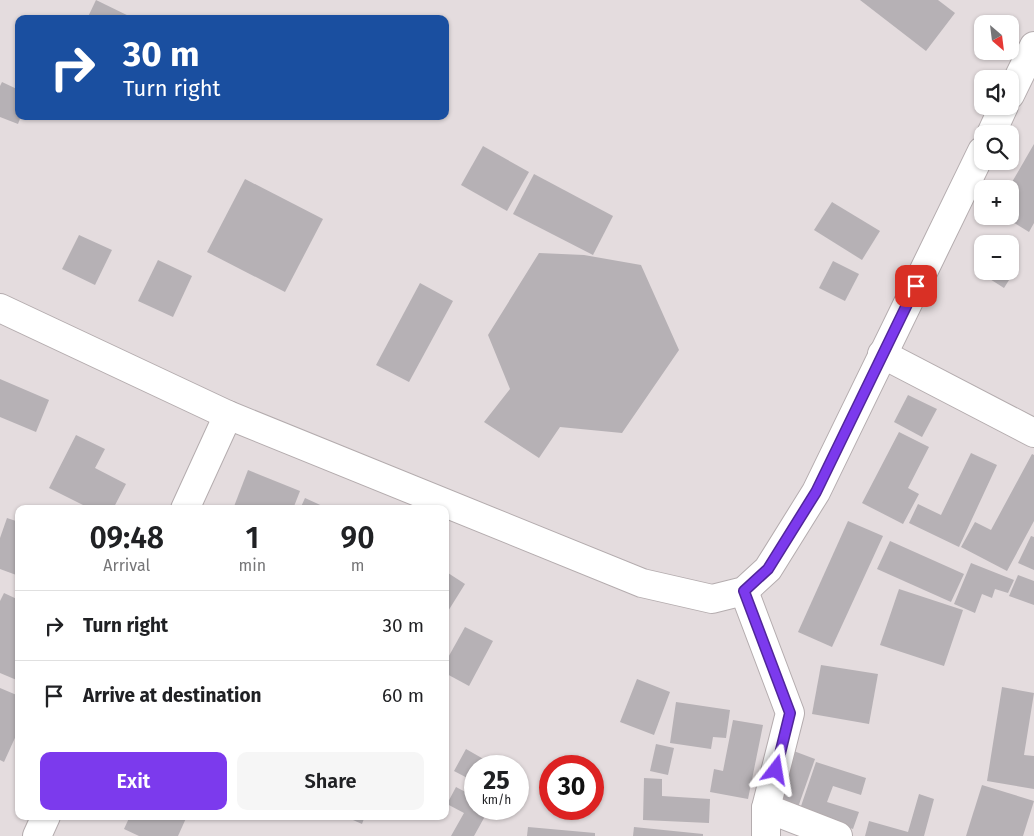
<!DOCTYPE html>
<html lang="en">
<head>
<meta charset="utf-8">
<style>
  :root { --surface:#fff; --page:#f6f6f6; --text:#202124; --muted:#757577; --line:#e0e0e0; --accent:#7c3aed }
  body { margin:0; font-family:"Fira Sans",sans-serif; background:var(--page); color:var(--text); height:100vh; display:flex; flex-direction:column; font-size:19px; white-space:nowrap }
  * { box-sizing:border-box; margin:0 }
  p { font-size:16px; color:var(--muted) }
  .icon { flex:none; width:28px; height:28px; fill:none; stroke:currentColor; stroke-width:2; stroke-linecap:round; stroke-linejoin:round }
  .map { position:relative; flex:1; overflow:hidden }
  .panel { position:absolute; left:15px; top:505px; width:434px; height:315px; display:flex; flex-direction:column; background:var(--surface); border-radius:10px; box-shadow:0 1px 4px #0004 }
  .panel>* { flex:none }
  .guide { position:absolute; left:15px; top:15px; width:434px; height:105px; border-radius:10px; box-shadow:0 1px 4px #0004; background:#1a4fa0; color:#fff; overflow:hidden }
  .needle { width:32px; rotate:152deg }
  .buttons { position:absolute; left:974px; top:15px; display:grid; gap:10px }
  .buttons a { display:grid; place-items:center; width:45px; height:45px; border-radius:10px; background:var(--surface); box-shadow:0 1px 4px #0004; font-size:25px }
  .speed { position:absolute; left:464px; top:755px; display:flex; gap:10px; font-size:25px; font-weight:700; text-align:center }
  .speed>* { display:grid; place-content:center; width:65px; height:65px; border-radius:50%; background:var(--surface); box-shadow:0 1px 4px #0004; line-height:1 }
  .speed small { font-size:12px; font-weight:400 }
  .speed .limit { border:8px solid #d22; background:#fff; color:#111 }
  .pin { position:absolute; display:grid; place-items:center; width:42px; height:42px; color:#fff; margin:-21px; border-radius:10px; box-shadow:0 2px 8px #0006 }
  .me { position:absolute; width:55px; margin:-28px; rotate:14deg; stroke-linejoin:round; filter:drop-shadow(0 0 4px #0008) }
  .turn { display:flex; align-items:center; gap:18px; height:105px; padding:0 25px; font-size:22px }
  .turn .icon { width:65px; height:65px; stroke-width:2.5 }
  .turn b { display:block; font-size:35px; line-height:42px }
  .eta { display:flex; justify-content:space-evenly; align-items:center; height:85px; text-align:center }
  .eta b { font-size:30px; font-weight:600; line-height:35px }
  .button { display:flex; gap:10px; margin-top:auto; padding:10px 25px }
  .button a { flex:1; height:58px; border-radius:10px; background:var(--accent); color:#fff; font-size:20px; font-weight:600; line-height:58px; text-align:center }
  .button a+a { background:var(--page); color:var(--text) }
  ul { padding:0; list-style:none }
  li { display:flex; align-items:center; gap:15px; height:70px; padding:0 25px; border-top:1px solid var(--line) }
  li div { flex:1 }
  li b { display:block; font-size:19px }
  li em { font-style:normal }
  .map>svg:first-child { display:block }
</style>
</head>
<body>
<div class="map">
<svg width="1034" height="836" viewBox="0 0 1034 836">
  <rect width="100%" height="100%" fill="#e4dcde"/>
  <g fill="#b6b1b5">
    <path d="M96 0 135 19H87Z"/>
    <path d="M860 0H938L955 13 926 51Z"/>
    <path d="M2 82 19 90V116H21L18 124 0 117V86Z"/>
    <path d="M1034 144V223L1029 232 1003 216H1010V189H1008Z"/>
    <path d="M483 146 529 172 507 211 461 185Z"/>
    <path d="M534 174 613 216 593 255 513 214Z"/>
    <path d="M245 179 323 219 285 292 207 252Z"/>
    <path d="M832 202 880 231 862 260 814 230Z"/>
    <path d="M79 235 112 250 95 285 62 269Z"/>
    <path d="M539 253 584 255 641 265 679 350 622 433 560 427 539 458 484 422 510 389 488 335Z"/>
    <path d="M158 260 192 276 173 317 138 301Z"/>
    <path d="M833 261 859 274 845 301 819 288Z"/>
    <path d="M1010 266 1016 269 1004 288 982 274 984 271H1010Z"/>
    <path d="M420 283 453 301 409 382 376 365Z"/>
    <path d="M0 379 49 400 36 432 0 417Z"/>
    <path d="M908 395 937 409 922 437 894 422Z"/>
    <path d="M899 432 929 447 908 488 919 494 903 524 862 503Z"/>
    <path d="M76 435 105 449 95 468 126 484 113 509H91L49 488Z"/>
    <path d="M971 453 997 465 959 547 909 523 918 504 941 515Z"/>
    <path d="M1032 454 1034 455V521L1007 571 961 547 975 522 991 530Z"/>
    <path d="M248 470 300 491 293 509H233Z"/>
    <path d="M305 498 329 509H300Z"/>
    <path d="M7 518 19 522V576L0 569V538Z"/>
    <path d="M848 521 883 536 832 647 798 632Z"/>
    <path d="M1031 536 1034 537V570L1018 563Z"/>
    <path d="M890 541 964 574 951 602 877 569Z"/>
    <path d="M971 563 1014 580 1008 593 995 589 992 598 982 594 975 613 954 604Z"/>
    <path d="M445 571 465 584 445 616Z"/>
    <path d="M1018 575 1034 581V605L1009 596Z"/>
    <path d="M899 589 963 610 944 666 880 645Z"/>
    <path d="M4 593 19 600V681L0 673V601Z"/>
    <path d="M465 627 493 641 469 686 445 673V663Z"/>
    <path d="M821 665 878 674 869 724 812 714Z"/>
    <path d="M637 679 670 692 654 735 620 722Z"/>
    <path d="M1002 687 1034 693 1024 755 1034 756V789L987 781Z"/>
    <path d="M0 688 19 696V729L4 762 0 760Z"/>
    <path d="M676 702 730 710 726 738 713 737 711 749 670 743Z"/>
    <path d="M733 720 763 725 748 799 710 792 714 769 723 771Z"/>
    <path d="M656 744 674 748 668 775 650 771Z"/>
    <path d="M466 749 494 765 493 766H475V782L454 771Z"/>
    <path d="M791 750 815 759 796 813 772 805Z"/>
    <path d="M816 762 866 778 861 795 833 786 827 802 859 812 853 829 799 812Z"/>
    <path d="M644 778 662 779V796L710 799 709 823 643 820Z"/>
    <path d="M982 785 1034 801 1023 836H966Z"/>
    <path d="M456 787 475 797V809H489L474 836H451L464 813 447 804Z"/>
    <path d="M919 794 934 799 924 836H865L869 821 908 832Z"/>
    <path d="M130 816H187L178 836H139L124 829Z"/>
    <path d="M344 816H365L362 824Z"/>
    <path d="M528 827 595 833V836H527Z"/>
    <path d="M634 827 703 834V836H633Z"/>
  </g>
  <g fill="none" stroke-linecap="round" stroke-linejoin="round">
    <defs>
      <g id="street">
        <path d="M1010 95 1034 46"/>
        <path d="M991 134 1004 106"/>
        <path d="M0 308 228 415 642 583 712 599 744 591 768 569 816 492 982 151"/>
        <path d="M882 354 1034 433"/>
        <path d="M185 509 228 415"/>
        <path d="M744 591 790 713 766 808V836"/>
        <path d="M766 808 838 836"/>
        <path d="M37 836 46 816"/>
      </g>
    </defs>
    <use href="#street" stroke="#b4acae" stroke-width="30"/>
    <use href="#street" stroke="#fff" stroke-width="28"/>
  </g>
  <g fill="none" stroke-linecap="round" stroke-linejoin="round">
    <defs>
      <path id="route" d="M776 770 790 713 744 591 768 569 816 492 916 286"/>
    </defs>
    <use href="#route" stroke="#51269a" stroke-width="12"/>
    <use href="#route" stroke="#7c3aed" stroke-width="9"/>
  </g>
</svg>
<div class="buttons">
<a><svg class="needle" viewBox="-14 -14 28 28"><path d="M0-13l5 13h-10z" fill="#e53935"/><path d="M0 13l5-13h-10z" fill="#757577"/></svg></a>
<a><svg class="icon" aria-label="sound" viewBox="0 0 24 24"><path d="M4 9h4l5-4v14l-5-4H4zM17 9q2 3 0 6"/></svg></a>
<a><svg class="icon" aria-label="search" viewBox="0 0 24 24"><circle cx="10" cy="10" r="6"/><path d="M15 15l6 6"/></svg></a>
<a>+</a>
<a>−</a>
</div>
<div class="speed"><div>25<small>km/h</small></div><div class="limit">30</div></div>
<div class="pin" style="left:916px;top:286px;background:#d93025"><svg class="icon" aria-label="arrive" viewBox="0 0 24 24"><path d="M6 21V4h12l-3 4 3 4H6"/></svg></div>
<svg class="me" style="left:776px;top:770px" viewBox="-20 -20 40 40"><path d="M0-17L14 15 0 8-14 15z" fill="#7c3aed" stroke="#fff" stroke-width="4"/></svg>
<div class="guide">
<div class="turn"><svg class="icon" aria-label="right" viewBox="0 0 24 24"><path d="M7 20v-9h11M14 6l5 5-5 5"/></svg><div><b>30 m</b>Turn right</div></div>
</div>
<section class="panel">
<div class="eta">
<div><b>09:48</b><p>Arrival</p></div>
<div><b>1</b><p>min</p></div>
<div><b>90</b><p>m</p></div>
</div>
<ul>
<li><svg class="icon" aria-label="right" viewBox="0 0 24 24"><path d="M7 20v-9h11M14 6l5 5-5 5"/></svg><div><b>Turn right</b></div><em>30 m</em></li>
<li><svg class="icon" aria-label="arrive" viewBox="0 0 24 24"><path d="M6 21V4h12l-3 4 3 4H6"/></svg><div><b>Arrive at destination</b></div><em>60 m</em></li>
</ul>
<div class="button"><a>Exit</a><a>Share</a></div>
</section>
</div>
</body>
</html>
